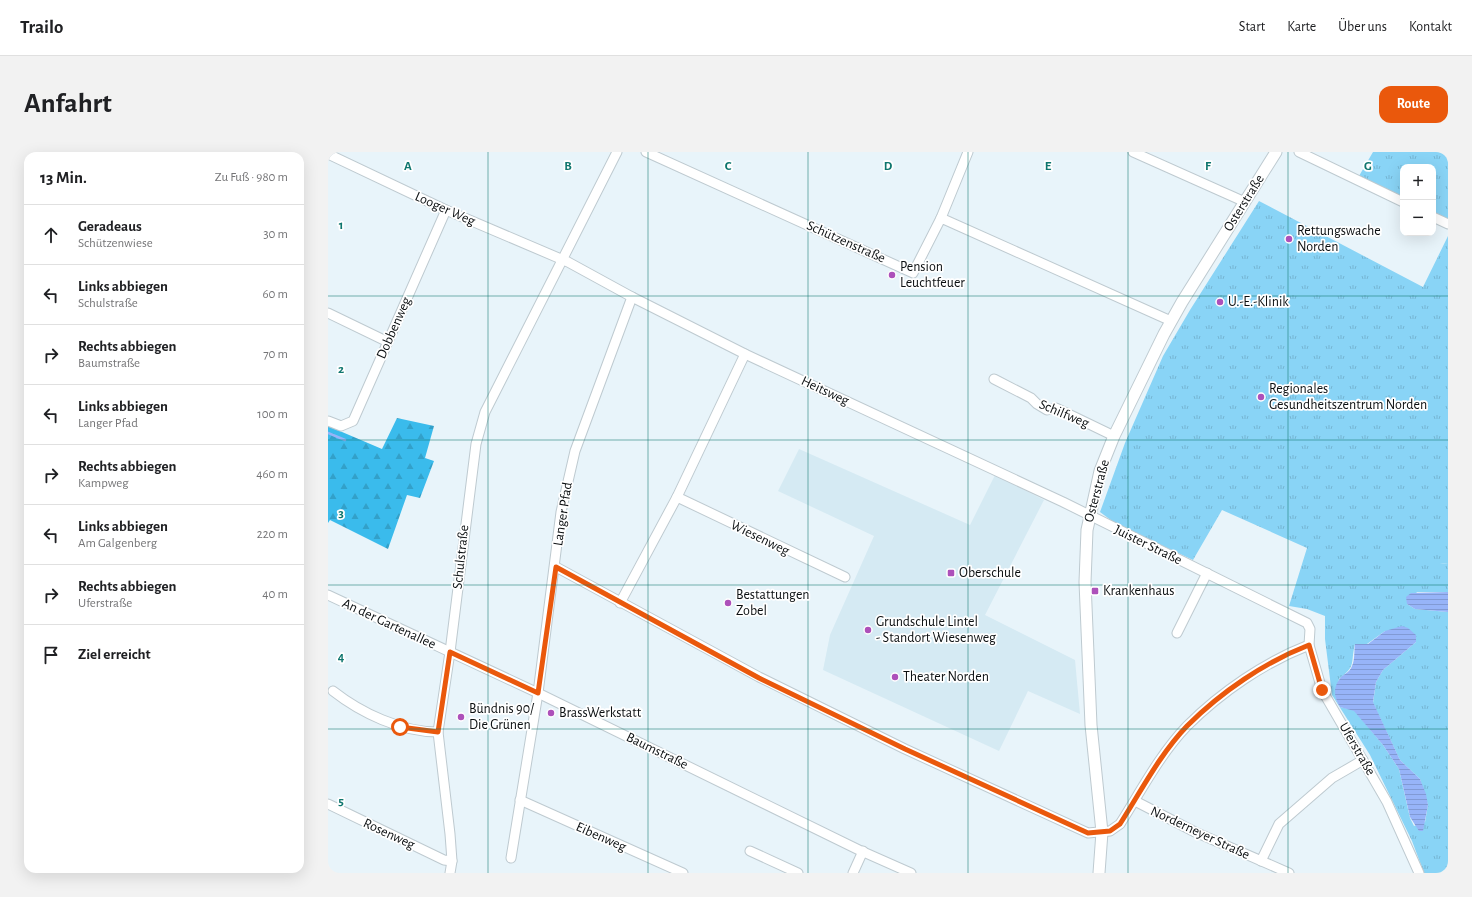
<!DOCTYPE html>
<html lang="de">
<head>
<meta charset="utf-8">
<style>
  body { margin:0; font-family:"Alegreya Sans",sans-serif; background:#f2f2f2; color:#202124 }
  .controls { position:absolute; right:12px; top:12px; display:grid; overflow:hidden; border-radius:8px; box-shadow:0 4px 16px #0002 }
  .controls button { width:36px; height:36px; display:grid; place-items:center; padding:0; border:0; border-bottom:1px solid #e0e0e0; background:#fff; color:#202124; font:20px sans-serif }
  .stop { position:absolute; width:12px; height:12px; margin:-9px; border:3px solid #ea580c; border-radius:50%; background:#fff }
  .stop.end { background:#ea580c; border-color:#fff; box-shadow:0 1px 4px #0008 }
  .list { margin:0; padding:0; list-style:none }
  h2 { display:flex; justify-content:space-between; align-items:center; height:52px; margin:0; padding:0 16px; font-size:17px }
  h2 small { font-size:13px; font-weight:400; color:#757577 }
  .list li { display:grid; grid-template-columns:26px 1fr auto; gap:12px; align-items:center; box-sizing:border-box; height:60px; padding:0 16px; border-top:1px solid #e0e0e0 }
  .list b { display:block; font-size:15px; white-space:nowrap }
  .list p { margin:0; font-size:13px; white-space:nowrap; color:#757577 }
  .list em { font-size:13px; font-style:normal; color:#757577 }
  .icon { flex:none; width:22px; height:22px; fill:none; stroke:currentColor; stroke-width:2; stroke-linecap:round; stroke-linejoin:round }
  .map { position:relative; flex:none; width:1120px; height:721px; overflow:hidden; border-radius:12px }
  header { display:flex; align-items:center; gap:24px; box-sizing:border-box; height:56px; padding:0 20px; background:#fff; border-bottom:1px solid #e0e0e0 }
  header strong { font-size:19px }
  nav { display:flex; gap:22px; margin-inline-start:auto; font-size:14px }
  .intro { display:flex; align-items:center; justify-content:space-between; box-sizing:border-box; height:96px; padding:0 24px }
  h1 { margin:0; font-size:28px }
  .button { padding:10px 18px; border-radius:12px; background:#ea580c; color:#fff; font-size:14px; font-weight:700 }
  main { display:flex; gap:24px; padding:0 24px }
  aside { flex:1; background:#fff; border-radius:12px; box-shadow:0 4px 16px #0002 }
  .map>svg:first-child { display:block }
  .built { fill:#d5eaf3 }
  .forest { fill:url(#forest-firs) }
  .park { fill:url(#park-tufts); fill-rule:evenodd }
  .water { fill:url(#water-rules) }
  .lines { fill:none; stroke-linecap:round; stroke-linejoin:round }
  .stream { stroke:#97b4f8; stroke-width:2.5 }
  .minor-casing { stroke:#becad0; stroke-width:11 }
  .tertiary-casing { stroke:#becad0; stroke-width:13 }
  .minor { stroke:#fff; stroke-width:9 }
  .tertiary { stroke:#fff; stroke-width:11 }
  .route { stroke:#ea580c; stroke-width:5 }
  .grid { fill:none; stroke:#0f766e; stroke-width:1; stroke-opacity:0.55 }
  .poi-dot { fill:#ad50ba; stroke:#fff; stroke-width:1.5 }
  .labels { text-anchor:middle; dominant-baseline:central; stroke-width:3.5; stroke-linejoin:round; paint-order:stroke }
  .street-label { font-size:14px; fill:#0b0f11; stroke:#fff }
  .poi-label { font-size:14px; fill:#0b0f11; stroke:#fff; text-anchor:start }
  .grid-label { font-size:13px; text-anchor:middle; font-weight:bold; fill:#0f766e; stroke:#fff; stroke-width:3.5; stroke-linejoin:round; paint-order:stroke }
</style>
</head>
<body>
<header>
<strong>Trailo</strong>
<nav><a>Start</a><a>Karte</a><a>Über uns</a><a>Kontakt</a></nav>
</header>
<div class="intro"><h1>Anfahrt</h1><a class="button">Route</a></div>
<main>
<aside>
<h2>13 Min.<small>Zu Fuß · 980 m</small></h2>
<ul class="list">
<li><svg class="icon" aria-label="ahead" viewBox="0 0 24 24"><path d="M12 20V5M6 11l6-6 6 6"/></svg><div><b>Geradeaus</b><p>Schützenwiese</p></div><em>30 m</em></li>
<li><svg class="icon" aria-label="left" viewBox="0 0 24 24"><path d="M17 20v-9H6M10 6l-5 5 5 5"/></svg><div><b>Links abbiegen</b><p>Schulstraße</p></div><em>60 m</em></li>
<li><svg class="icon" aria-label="right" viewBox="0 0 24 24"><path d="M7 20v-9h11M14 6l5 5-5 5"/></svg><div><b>Rechts abbiegen</b><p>Baumstraße</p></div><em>70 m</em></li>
<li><svg class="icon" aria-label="left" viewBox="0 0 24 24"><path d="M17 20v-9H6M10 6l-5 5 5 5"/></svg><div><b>Links abbiegen</b><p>Langer Pfad</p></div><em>100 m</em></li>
<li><svg class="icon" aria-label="right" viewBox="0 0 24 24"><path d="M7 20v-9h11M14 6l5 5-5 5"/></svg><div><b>Rechts abbiegen</b><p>Kampweg</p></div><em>460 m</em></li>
<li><svg class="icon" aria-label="left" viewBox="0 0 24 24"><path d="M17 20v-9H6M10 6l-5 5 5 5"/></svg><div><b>Links abbiegen</b><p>Am Galgenberg</p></div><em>220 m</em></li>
<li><svg class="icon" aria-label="right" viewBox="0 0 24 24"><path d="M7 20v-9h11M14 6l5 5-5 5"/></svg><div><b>Rechts abbiegen</b><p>Uferstraße</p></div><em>40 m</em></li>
<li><svg class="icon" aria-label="arrive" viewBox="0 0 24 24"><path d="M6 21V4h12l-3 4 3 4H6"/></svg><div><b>Ziel erreicht</b></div></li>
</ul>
</aside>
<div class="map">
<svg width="1120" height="721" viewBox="0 0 1120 721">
  <defs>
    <pattern id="forest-firs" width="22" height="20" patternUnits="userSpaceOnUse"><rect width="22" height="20" fill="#3abbec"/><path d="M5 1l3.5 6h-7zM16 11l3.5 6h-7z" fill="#32a0c9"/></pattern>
    <pattern id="park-tufts" width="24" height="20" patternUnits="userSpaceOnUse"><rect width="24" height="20" fill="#89d4f6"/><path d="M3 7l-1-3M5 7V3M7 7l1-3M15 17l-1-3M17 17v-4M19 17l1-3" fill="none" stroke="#75b5d2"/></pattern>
    <pattern id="water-rules" width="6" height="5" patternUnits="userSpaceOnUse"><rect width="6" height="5" fill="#97b4f8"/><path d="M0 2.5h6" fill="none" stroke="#819ad4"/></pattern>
  </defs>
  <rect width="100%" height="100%" fill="#e8f4fa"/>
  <path class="built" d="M 471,297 L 642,373 L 667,323 L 716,348 L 657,463 L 747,508 L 752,562 L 700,539 L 671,599 L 495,518 L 502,483 L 546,384 L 450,339 Z"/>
  <path class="forest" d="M 69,266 L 106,274 L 97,306 L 106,309 L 92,346 L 79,343 L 60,397 L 2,368 L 0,371 L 0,274 L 54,297 Z"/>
  <g class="park">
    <path d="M 1045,0 L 1120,0 L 1120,77 L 1105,68 L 1105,15 L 1075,15 L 1075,50 L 1031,24 Z"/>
    <path d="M 931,49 L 1095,135 L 1120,84 L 1120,411 L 1112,412 L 1120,411 L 1120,440 L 1089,440 L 1079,452 L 1087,457 L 1120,460 L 1120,721 L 1096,721 L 1084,689 L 1042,603 L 1004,543 L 997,487 L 997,464 L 979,457 L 961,454 L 979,396 L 894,358 L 865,408 L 788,372 L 772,360 L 797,291 L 835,204 L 862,158 ZM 1057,479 L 1088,490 L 1055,518 L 1048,530 L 1045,551 L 1072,608 L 1092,627 L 1100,653 L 1097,670 L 1086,674 L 1082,666 L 1071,617 L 1055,593 L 1026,558 L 1012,555 L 1008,547 L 1011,527 C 1029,513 1022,512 1027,492 L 1039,492 Z"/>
  </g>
  <g class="water">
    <path d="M 1120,440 L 1120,460 L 1087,457 L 1079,452 L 1078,445 L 1083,441 Z"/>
    <path d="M 1074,474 L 1080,476 L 1088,483 L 1088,490 L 1055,518 L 1048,530 L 1045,550 L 1072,608 L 1092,627 L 1098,642 L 1100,653 L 1095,679 L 1091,679 L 1082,665 L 1071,617 L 1055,593 L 1026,559 L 1012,555 C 1006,546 1005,536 1011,528 C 1014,522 1022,521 1024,514 C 1027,508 1026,499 1027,492 L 1040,492 L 1057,479 Z"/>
  </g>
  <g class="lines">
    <path class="stream" d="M 0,281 L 17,288"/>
    <g class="minor-casing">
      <g id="minor">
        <path d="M 318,0 L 585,121 L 613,66 L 843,169"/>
        <path d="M 805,0 L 917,50"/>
        <path d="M 971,0 L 1075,50"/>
        <path d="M 0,2 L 118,58 L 240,110 L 304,145 L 417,202 L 735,350 L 979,471 L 982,477 L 981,493 L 994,538 L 1059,650 L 1091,721"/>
        <path d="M 1105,65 L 1120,72"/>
        <path d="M 613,66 L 640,0"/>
        <path d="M 0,161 L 60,190"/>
        <path d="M 666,227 L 703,246 L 709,252 L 719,258 L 728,256 L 786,284"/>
        <path d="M 0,269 L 13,274 L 25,269 L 118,58"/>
        <path d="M 349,345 L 517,425"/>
        <path d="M 228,415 L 431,525 L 577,597 L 760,681 L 782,679 L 792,672 C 813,639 832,602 859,574 C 893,540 937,510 981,493"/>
        <path d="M 0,443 L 210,541 L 531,698 L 583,721"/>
        <path d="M 292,451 L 349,345 L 417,202"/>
        <path d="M 849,481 L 879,421"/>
        <path d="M 5,539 C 33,561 73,580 110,580"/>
        <path d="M 192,648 L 355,721"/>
        <path d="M 807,649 L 867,680 L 961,721"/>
        <path d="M 0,652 L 116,708 L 124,709"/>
        <path d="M 422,699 L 470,721"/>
        <path d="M 183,706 L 210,541 L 233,360 L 247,299 L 304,145"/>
        <path d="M 933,709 L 951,672 L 1004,626 L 1035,608"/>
        <path d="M 122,721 L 124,709 L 122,682 L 110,580 L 122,500 L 148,292 L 157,260 L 289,0"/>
        <path d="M 525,721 L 535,699"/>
      </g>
    </g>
    <g class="tertiary-casing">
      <path id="tertiary" d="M 771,721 L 774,680 L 763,573 L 757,430 L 759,378 L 772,319 L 786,284 L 836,182 L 854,150 L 948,0"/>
    </g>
    <use href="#minor" class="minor"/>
    <use href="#tertiary" class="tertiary"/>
  </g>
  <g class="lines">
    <path class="route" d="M 72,575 L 110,580 L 122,500 L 210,541 L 228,415 L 431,526 L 577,597 L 760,681 L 782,679 L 792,672 C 813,639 832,602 859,574 C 893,540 937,510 981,493 L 994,538"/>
  </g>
  <path class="grid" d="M 160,0 L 160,721M 320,0 L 320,721M 480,0 L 480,721M 640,0 L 640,721M 800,0 L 800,721M 960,0 L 960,721M 0,144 L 1120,144M 0,288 L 1120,288M 0,433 L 1120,433M 0,577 L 1120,577"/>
  <g class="poi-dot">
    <circle cx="961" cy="87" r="4"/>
    <circle cx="564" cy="123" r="4"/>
    <circle cx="892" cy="150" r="4"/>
    <circle cx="933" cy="245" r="4"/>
    <rect x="619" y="417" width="8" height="8" rx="2"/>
    <rect x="763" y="435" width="8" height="8" rx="2"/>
    <circle cx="400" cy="451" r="4"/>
    <circle cx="540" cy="478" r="4"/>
    <circle cx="567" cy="525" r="4"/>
    <circle cx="223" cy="561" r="4"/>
    <circle cx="133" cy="565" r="4"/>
  </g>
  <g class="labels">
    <g class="street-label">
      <text transform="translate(916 51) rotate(-58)">Osterstraße</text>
      <text transform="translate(117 57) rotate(24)">Looger Weg</text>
      <text transform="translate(518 90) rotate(24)">Schützenstraße</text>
      <text transform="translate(66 176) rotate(-66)">Dobbenweg</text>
      <text transform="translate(497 239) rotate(25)">Heitsweg</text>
      <text transform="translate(736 262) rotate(23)">Schilfweg</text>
      <text transform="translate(769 339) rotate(-75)">Osterstraße</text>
      <text transform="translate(235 362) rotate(-81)">Langer Pfad</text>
      <text transform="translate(432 386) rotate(26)">Wiesenweg</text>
      <text transform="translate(820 393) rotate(26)">Juister Straße</text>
      <text transform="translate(133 405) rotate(-84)">Schulstraße</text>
      <text transform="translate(61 472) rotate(25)">An der Gartenallee</text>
      <text transform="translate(1029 597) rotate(60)">Uferstraße</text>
      <text transform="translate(329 599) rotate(26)">Baumstraße</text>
      <text transform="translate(872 681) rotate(25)">Norderneyer Straße</text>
      <text transform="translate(61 682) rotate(25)">Rosenweg</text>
      <text transform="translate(273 685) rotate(24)">Eibenweg</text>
    </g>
    <g class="poi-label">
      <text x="969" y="79">Rettungswache<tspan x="969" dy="16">Norden</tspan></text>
      <text x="572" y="115">Pension<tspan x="572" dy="16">Leuchtfeuer</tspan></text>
      <text x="900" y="150">U.-E.-Klinik</text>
      <text x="941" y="237">Regionales<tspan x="941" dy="16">Gesundheitszentrum Norden</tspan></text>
      <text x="631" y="421">Oberschule</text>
      <text x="775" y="439">Krankenhaus</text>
      <text x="408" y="443">Bestattungen<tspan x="408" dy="16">Zobel</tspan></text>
      <text x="548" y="470">Grundschule Lintel<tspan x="548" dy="16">- Standort Wiesenweg</tspan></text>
      <text x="575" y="525">Theater Norden</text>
      <text x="141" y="557">Bündnis 90/<tspan x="141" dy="16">Die Grünen</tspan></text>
      <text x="231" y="561">BrassWerkstatt</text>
    </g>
  </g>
  <g class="grid-label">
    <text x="80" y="18">A</text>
    <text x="240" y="18">B</text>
    <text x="400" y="18">C</text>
    <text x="560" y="18">D</text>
    <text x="720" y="18">E</text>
    <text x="880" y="18">F</text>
    <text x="1040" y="18">G</text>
    <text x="13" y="77">1</text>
    <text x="13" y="221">2</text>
    <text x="13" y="365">3</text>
    <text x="13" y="509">4</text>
    <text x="13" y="653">5</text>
  </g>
</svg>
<div class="controls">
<button>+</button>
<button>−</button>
</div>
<div class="stop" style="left:72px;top:575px"></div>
<div class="stop end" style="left:994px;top:538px"></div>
</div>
</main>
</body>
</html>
